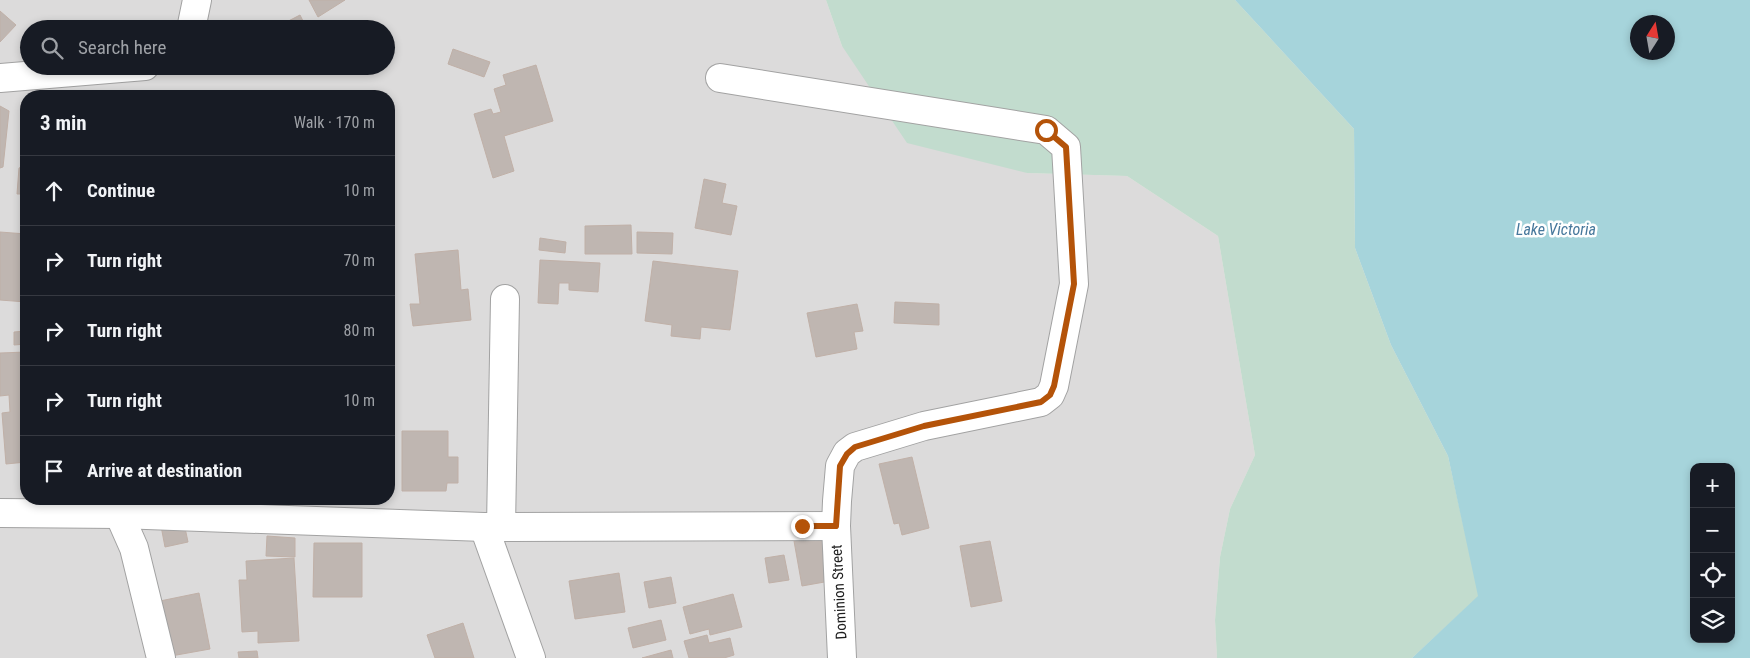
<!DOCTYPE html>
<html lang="en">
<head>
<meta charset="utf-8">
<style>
  body { margin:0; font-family:"Roboto Condensed",sans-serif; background:#242831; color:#f1f3f6 }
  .controls { position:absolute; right:15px; bottom:15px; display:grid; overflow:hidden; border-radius:10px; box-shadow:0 2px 8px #0003 }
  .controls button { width:45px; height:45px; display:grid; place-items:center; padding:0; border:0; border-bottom:1px solid #363941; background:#171b24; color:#f1f3f6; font:25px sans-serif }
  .compass { position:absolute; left:1630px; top:15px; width:45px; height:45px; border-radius:50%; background:#171b24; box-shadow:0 2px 8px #0003; rotate:11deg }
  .stop { position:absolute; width:15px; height:15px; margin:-11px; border:4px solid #b45309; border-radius:50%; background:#fff }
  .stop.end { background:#b45309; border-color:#fff; box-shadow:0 1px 5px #0008 }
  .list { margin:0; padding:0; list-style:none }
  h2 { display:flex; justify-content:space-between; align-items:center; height:65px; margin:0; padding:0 20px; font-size:21px }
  h2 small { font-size:16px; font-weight:400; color:#9ea1a6 }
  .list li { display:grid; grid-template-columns:32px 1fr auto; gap:15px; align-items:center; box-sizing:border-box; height:70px; padding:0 20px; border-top:1px solid #363941 }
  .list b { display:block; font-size:19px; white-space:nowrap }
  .list em { font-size:16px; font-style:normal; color:#9ea1a6 }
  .icon { flex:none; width:28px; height:28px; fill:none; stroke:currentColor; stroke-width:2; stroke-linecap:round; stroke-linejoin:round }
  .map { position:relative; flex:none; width:1750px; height:658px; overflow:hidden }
  .search { position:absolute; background:#171b24; box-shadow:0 2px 8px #0003; left:20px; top:20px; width:375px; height:55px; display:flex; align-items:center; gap:12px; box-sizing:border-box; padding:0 18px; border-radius:28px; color:#9ea1a6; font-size:19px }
  .panel { position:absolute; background:#171b24; box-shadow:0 2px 8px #0003; left:20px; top:90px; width:375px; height:415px; border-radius:20px }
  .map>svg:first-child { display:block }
  .residential { fill:#dcdbdb; fill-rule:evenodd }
  .wetland { fill:#c2dcce }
  .water { fill:#a6d4db; fill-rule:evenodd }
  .building { fill:#bfb6b1; stroke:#c0b0a7 }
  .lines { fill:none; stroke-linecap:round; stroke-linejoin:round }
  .minor-casing { stroke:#a2a2a2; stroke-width:30 }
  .minor { stroke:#fff; stroke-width:28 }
  .route { stroke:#b45309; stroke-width:6 }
  .labels { text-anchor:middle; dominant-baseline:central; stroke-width:5; stroke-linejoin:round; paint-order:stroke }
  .street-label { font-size:15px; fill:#1e1e1e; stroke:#fff }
  .water-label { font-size:16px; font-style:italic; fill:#47789c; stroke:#fff }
</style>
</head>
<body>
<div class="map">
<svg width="1750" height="658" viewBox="0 0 1750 658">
  <rect width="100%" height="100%" fill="#efeae4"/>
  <path class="residential" d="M 0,0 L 826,0 L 842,46 L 1027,173 L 1127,176 L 1218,236 L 1255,455 L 1230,509 L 1220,557 L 1215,620 L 1217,658 L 0,658 ZM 29,29 L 386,29 L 386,66 L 29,66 ZM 26,96 L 389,96 L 389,499 L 26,499 Z"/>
  <path class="wetland" d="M 826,0 L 1235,0 L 1354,129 L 1355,248 L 1391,345 L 1448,456 L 1479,596 L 1412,658 L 1217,658 L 1215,620 L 1220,557 L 1230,509 L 1255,455 L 1218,236 L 1127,176 L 1027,173 L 907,143 L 842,46 Z"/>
  <path class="water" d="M 1235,0 L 1750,0 L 1750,658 L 1412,658 L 1478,596 L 1448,456 L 1391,345 L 1355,248 L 1354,129 ZM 1638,22 L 1668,22 L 1668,52 L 1638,52 ZM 1694,467 L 1731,467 L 1731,639 L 1694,639 Z"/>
  <g class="building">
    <path d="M 309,0 L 345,0 L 318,17 Z"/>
    <path d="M 0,11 L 16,25 L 0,42 Z"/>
    <path d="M 300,15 L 307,29 L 273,29 Z"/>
    <path d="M 453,49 L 490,62 L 484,77 L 448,64 Z"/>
    <path d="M 536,65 L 553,121 L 504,136 L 514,171 L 493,178 L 474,114 L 491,109 L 493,114 L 501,112 L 494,89 L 506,85 L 503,75 Z"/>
    <path d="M 0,106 L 9,111 L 3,167 L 0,168 Z"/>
    <path d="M 26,165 L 26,194 L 17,194 L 19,168 Z"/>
    <path d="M 704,179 L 726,184 L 722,203 L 737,206 L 731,235 L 695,228 Z"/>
    <path d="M 631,225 L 632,254 L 585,254 L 585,226 Z"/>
    <path d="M 0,232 L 26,234 L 26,302 L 0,300 Z"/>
    <path d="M 637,232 L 673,233 L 672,254 L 637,253 Z"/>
    <path d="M 540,238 L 566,242 L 565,253 L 539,250 Z"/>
    <path d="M 458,250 L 461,290 L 468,289 L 471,320 L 413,326 L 410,304 L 420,304 L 415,254 Z"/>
    <path d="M 540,260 L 600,263 L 598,292 L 569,290 L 569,283 L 559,283 L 558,304 L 538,303 Z"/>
    <path d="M 653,261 L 738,271 L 730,330 L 701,327 L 700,339 L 671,336 L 672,325 L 645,321 Z"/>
    <path d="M 895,302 L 939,304 L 939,325 L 894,323 Z"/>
    <path d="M 857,304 L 863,331 L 854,332 L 857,349 L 816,357 L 807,313 Z"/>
    <path d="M 26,331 L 26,344 L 14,345 L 14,332 Z"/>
    <path d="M 26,352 L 26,462 L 6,464 L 2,413 L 10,412 L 9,395 L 0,396 L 0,353 Z"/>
    <path d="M 402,431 L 448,431 L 448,457 L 458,457 L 458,483 L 447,483 L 446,491 L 402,491 Z"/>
    <path d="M 912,457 L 929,528 L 902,535 L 899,523 L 894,524 L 879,464 Z"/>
    <path d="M 184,523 L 188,542 L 165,547 L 161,526 Z"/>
    <path d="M 267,536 L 295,538 L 295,557 L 266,556 Z"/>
    <path d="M 822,536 L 830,581 L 802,586 L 794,541 Z"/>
    <path d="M 990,541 L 1002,601 L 971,607 L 960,546 Z"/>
    <path d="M 314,543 L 362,543 L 362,597 L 313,597 Z"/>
    <path d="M 784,555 L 789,580 L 769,583 L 765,558 Z"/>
    <path d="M 294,558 L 299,641 L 258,643 L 258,631 L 242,632 L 239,580 L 247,580 L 246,561 Z"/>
    <path d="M 619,573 L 625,612 L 575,619 L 569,581 Z"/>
    <path d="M 671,577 L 676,603 L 649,608 L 644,582 Z"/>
    <path d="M 199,593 L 210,649 L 171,656 L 160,601 Z"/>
    <path d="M 733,594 L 742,627 L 710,635 L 709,629 L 690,634 L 683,607 Z"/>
    <path d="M 661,620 L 666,640 L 633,648 L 628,628 Z"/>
    <path d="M 463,623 L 474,658 L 435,658 L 427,635 Z"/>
    <path d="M 707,635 L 709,643 L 730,638 L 734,655 L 724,658 L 689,658 L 684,641 Z"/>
    <path d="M 671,650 L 673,658 L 642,658 Z"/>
    <path d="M 257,651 L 258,658 L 239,658 L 238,652 Z"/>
  </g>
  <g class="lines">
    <g class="minor-casing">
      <g id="minor">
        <path d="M 191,29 L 197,0"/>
        <path d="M 0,78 L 145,66"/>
        <path d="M 720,78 L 1046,130 L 1066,147 L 1074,284 L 1054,386 L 1050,395 L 1041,402 L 924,426 L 855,447 L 847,453 L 840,466 L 837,501 L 836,526 L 842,658"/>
        <path d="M 0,513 L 119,514 L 484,527 L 836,526"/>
        <path d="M 119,514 L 134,548 L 161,658"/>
        <path d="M 484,527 L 531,658"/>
        <path d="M 501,527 L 505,299"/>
      </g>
    </g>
    <use href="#minor" class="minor"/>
  </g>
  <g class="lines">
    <path class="route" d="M 802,526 L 836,526 L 840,466 L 847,454 L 855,447 L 924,426 L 1041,402 L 1050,395 L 1054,386 L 1074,284 L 1066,147 L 1046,130"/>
  </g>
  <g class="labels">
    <g class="street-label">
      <text transform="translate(839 592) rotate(-93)">Dominion Street</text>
    </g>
    <g class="water-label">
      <text x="1556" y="229">Lake Victoria</text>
    </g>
  </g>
</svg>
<div class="controls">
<button>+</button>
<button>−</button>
<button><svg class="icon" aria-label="locate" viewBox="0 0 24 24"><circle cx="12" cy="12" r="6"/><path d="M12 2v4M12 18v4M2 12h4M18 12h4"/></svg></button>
<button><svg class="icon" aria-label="layers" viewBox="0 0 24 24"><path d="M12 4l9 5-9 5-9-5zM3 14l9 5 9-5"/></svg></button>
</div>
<svg class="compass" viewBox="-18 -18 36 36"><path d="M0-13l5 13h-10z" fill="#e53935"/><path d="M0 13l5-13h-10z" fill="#9ea1a6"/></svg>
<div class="stop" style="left:1046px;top:130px"></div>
<div class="stop end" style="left:802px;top:526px"></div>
<div class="search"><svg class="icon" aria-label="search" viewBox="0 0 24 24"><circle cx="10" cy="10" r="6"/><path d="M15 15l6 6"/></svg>Search here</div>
<section class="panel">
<h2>3 min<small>Walk · 170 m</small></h2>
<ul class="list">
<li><svg class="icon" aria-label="ahead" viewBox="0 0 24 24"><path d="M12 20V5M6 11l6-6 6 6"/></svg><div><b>Continue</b></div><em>10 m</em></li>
<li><svg class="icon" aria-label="right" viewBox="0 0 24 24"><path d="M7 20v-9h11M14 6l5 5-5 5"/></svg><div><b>Turn right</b></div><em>70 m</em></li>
<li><svg class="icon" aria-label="right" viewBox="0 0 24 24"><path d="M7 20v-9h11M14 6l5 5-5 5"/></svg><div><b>Turn right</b></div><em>80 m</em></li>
<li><svg class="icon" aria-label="right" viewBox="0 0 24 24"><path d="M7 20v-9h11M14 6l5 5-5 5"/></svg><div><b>Turn right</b></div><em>10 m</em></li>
<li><svg class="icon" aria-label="arrive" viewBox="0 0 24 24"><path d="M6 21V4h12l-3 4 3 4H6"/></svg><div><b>Arrive at destination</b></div></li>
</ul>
</section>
</div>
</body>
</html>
